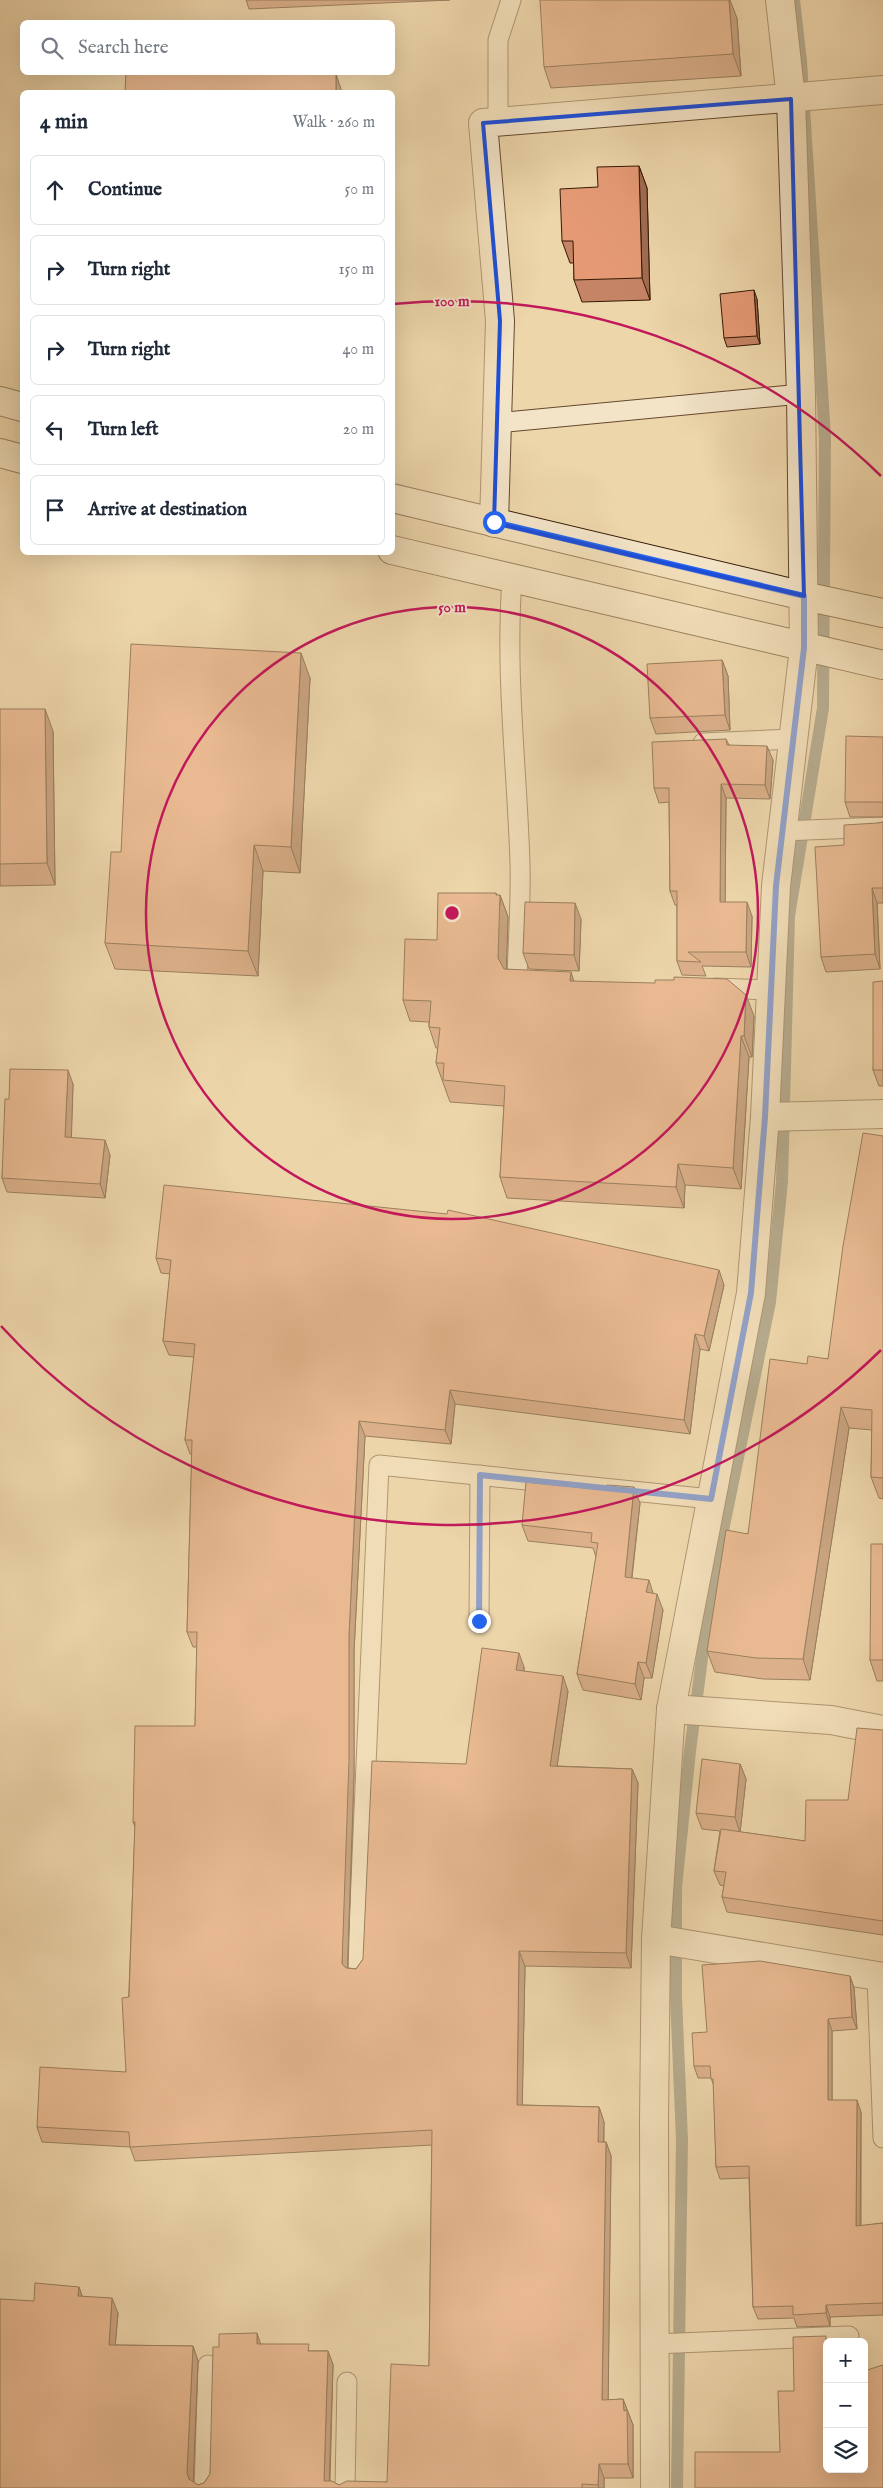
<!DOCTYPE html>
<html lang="en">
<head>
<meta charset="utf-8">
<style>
  body { margin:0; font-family:"IM FELL English",serif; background:#f2f2f3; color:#1f2937 }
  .controls { position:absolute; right:15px; bottom:15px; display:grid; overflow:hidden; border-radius:8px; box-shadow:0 5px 20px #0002 }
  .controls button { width:45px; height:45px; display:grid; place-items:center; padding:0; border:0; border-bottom:1px solid #e0e1e3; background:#fff; color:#1f2937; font:25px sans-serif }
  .stop { position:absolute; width:15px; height:15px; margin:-11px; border:4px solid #2563eb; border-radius:50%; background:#fff }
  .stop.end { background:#2563eb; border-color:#fff; box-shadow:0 1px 5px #0008 }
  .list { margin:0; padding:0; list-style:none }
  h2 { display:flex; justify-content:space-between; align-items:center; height:65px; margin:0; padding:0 20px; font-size:21px }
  h2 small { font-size:16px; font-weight:400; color:#747a83 }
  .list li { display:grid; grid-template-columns:32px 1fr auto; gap:15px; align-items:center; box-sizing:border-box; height:70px; margin:0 10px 10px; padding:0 10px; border:1px solid #e0e1e3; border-radius:8px }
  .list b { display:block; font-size:19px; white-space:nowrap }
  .list em { font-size:16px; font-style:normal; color:#747a83 }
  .icon { flex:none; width:28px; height:28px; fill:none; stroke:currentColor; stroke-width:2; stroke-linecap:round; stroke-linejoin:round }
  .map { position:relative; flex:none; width:883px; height:2488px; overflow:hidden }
  .search { position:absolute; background:#fff; box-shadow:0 5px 20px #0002; left:20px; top:20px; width:375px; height:55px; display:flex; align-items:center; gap:12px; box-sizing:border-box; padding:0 18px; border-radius:8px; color:#747a83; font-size:19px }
  .panel { position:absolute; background:#fff; box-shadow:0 5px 20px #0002; left:20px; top:90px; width:375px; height:465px; border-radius:8px }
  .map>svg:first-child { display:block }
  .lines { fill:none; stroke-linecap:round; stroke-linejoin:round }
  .stream { stroke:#73786c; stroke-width:12 }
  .lane-casing { stroke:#64482e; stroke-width:21 }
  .street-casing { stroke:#64482e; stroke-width:30 }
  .secondary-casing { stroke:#361905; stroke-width:30 }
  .lane { stroke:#f3e4c8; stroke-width:19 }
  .street { stroke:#f3e4c8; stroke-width:28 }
  .secondary { stroke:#f3e4c8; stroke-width:28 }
  .wall { fill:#c58465; stroke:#361905 }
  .shaded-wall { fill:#a06c52; stroke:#361905 }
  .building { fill:#e59a75; stroke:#361905 }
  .route { stroke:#2563eb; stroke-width:6 }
  .marked { fill:none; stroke:#1d4ed8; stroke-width:4; stroke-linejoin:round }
  .ring { fill:none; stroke:#c2185b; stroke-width:2.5 }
  .centre { fill:#c2185b; stroke:#f3e4c8; stroke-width:2.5 }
  .ring-label { font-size:15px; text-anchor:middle; font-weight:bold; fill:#c2185b; stroke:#f3e4c8; stroke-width:4; stroke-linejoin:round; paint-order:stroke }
</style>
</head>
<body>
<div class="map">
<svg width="883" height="2488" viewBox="0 0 883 2488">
  <rect width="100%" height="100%" fill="#edd6aa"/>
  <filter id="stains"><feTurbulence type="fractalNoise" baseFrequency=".004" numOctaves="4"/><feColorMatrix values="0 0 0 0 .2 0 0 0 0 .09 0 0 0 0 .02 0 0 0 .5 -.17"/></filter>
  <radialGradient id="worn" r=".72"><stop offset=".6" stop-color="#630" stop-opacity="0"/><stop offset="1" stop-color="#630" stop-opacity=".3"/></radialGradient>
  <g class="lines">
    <path class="stream" d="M 677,2488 L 682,2140 L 676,1997 L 676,1888 L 690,1751 L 711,1589 L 770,1302 L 782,1182 L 789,916 L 823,708 L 825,437 L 801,61 L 794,0"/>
    <g class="lane-casing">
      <g id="lane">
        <path d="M 498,121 L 498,40 L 511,0"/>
        <path d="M 496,423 L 801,394"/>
        <path d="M 512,579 C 505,674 517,768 520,863 C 521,902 518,941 517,980 L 530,981"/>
        <path d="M 703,743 L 793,739"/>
        <path d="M 782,831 L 883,827"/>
        <path d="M 715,988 L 771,990"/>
        <path d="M 479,1621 L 480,1475"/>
        <path d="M 357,1973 L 379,1465 L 711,1499"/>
        <path d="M 877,1976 L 883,2138"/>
        <path d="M 654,2344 L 849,2336"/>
        <path d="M 204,2488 L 208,2365"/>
        <path d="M 345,2488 L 347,2382"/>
      </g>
    </g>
    <g class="street-casing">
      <g id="street">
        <path d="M 494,523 L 500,321 L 483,123 L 883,90"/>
        <path d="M 765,1117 L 883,1114"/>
        <path d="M 671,1709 L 831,1720 L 883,1730"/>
        <path d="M 656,1939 L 883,1977"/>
        <path d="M 655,2488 L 654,2121 L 656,1939 L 671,1709 L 751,1293 L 765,1117 L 776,886 L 804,648 L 801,394 L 791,99 L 780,0"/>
      </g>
    </g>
    <g class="secondary-casing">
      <g id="secondary">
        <path d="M 0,401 L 22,407"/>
        <path d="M 0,453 L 22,459"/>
        <path d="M 392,498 L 804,596 L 883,613"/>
        <path d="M 392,550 L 883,665"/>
      </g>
    </g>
    <use href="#lane" class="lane"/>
    <use href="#street" class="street"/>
    <use href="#secondary" class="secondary"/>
  </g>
  <g class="wall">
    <path d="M 246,0 L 450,0 L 249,9 Z"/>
    <path d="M 737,18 L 741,76 L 551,88 L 544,67 Z"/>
    <path d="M 639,166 L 647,188 L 650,300 L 582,302 L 574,280 L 574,263 L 570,263 L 562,241 L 598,187 Z"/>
    <path d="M 757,299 L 760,344 L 727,347 L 724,338 Z"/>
    <path d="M 722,660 L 728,676 L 730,730 L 656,734 L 650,718 Z"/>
    <path d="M 310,678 L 300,873 L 263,871 L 258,976 L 115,969 L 105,943 L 121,852 Z"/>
    <path d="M 0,709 L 53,731 L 55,885 L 0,886 Z"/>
    <path d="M 883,737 L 883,817 L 850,817 L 845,802 Z"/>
    <path d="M 726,739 L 729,745 L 773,760 L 770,799 L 726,798 L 725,902 L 752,916 L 751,967 L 702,966 L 706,976 L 682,975 L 677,961 L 677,905 L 675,905 L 670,891 L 669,802 L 659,803 L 654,788 Z"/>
    <path d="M 883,822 L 883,903 L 877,903 L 880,969 L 826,972 L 821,957 L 844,845 L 878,823 Z"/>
    <path d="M 500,895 L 508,917 L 506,969 L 754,1016 L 752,1057 L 749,1057 L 741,1189 L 685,1185 L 684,1208 L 507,1198 L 500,1177 L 504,1106 L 450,1102 L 436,1063 L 438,1048 L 436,1048 L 429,1027 L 429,1022 L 410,1021 L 403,1000 L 437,940 Z"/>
    <path d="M 581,919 L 579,971 L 529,969 L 523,953 Z"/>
    <path d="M 883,981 L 883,1086 L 879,1086 L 873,1070 Z"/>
    <path d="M 73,1084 L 71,1138 L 110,1155 L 105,1198 L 7,1192 L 2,1178 L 9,1099 Z"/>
    <path d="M 883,1136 L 883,1499 L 879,1498 L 871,1477 L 872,1430 L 849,1428 L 810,1680 L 763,1679 L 715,1672 L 707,1651 L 807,1364 L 828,1359 Z"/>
    <path d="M 156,1258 L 724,1285 L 709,1351 L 700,1349 L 690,1434 L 455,1404 L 451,1444 L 365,1436 L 354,1651 L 354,1775 L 348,1968 L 356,1969 L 363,1959 L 466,1764 L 524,1667 L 524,1671 L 568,1691 L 557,1766 L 632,1769 L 638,1783 L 631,1968 L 525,1966 L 522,2105 L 599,2107 L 604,2122 L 604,2142 L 606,2142 L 611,2156 L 608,2400 L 623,2399 L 633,2425 L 633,2478 L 604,2478 L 604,2488 L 0,2488 L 34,2301 L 79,2287 L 82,2296 L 118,2313 L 115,2345 L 193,2346 L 198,2361 L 193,2482 L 198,2485 L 204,2483 L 210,2474 L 219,2347 L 261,2344 L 311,2351 L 328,2351 L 333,2365 L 330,2481 L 339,2485 L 387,2482 L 429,2366 L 432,2145 L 135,2161 L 130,2147 L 42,2142 L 37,2127 L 126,2072 L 135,1827 L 133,1822 L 195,1726 L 197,1647 L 193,1647 L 187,1632 L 192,1454 L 190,1454 L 185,1440 L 194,1357 L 169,1355 L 163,1341 L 170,1274 L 161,1273 Z"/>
    <path d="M 640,1503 L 632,1578 L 653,1594 L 663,1610 L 652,1678 L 644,1678 L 641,1700 L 583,1690 L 577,1674 L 596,1557 L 593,1548 L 528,1541 L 522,1525 Z"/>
    <path d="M 883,1544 L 883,1681 L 877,1681 L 870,1660 Z"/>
    <path d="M 883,1730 L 883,1935 L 727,1912 L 722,1897 L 724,1886 L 720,1885 L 714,1871 L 720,1831 L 702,1829 L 696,1813 L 740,1764 L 746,1779 L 740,1832 L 805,1841 L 848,1800 Z"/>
    <path d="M 850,1976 L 854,1988 L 857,2029 L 832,2031 L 832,2100 L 861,2112 L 861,2226 L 883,2223 L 883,2315 L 830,2317 L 830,2326 L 797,2327 L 794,2318 L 758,2319 L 753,2307 L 749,2178 L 720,2179 L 716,2167 L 714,2086 L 711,2078 L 698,2078 L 694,2066 L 707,2032 Z"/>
  </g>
  <g class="shaded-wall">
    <path d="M 729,0 L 730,0 L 737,18 L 741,76 L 733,54 Z"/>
    <path d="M 336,74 L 342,92 L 336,92 Z"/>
    <path d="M 639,166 L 647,188 L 650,300 L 642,278 Z"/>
    <path d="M 754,290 L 757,299 L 760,344 L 757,336 Z"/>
    <path d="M 301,653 L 310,678 L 300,873 L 291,847 Z"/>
    <path d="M 722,660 L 728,676 L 730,730 L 725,715 Z"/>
    <path d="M 45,709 L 53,731 L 55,885 L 47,863 Z"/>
    <path d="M 767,746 L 773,760 L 770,799 L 765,785 Z"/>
    <path d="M 721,784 L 726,798 L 725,916 L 720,902 Z"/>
    <path d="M 254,845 L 263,871 L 258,976 L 248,951 Z"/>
    <path d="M 872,888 L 877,903 L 880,969 L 875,954 Z"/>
    <path d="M 496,893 L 500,905 L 500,895 L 508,917 L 506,980 L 498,958 Z"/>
    <path d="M 747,902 L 752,916 L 751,967 L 746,952 Z"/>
    <path d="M 575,903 L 581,919 L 579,971 L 574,955 Z"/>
    <path d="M 571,972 L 578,994 L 570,981 Z"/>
    <path d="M 746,995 L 754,1016 L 752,1057 L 744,1036 Z"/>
    <path d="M 741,1036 L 749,1057 L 741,1189 L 733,1168 Z"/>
    <path d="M 68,1070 L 73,1084 L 71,1152 L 65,1137 Z"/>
    <path d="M 105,1140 L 110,1155 L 105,1198 L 100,1184 Z"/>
    <path d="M 678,1164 L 685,1185 L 684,1208 L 676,1187 Z"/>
    <path d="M 719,1270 L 724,1285 L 709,1351 L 704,1336 Z"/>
    <path d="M 695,1334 L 700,1349 L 690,1434 L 684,1420 Z"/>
    <path d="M 450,1390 L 455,1404 L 451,1444 L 445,1430 Z"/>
    <path d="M 841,1407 L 849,1428 L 810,1680 L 803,1659 Z"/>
    <path d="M 359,1421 L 365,1436 L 354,1651 L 354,1775 L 347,1979 L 342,1964 L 349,1636 Z"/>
    <path d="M 634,1487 L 640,1503 L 630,1592 L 625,1577 Z"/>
    <path d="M 649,1580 L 654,1596 L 646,1592 Z"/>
    <path d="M 657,1594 L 663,1610 L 652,1678 L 646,1663 Z"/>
    <path d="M 519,1653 L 524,1667 L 522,1685 L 516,1670 Z"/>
    <path d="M 638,1662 L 644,1678 L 641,1700 L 635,1684 Z"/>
    <path d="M 563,1676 L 568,1691 L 555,1781 L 550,1766 Z"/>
    <path d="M 740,1764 L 746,1779 L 740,1833 L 735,1817 Z"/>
    <path d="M 632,1769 L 638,1783 L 631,1968 L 626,1953 Z"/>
    <path d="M 519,1951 L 525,1966 L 522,2120 L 517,2105 Z"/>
    <path d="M 850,1976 L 854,1988 L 857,2029 L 852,2017 Z"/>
    <path d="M 828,2019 L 832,2031 L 832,2112 L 828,2100 Z"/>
    <path d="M 857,2100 L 861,2112 L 860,2238 L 856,2226 Z"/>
    <path d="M 599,2107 L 604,2122 L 603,2156 L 598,2142 Z"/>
    <path d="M 606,2142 L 611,2156 L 608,2414 L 602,2400 Z"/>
    <path d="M 79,2287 L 84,2302 L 78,2296 Z"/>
    <path d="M 112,2298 L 118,2313 L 114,2360 L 109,2345 Z"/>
    <path d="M 826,2305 L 830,2317 L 830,2326 L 826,2313 Z"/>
    <path d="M 257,2333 L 262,2348 L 257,2344 Z"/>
    <path d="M 193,2346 L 198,2361 L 193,2488 L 187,2473 Z"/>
    <path d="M 328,2351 L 333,2365 L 329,2488 L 324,2481 Z"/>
    <path d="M 623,2399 L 633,2425 L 633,2478 L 628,2464 Z"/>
    <path d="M 599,2464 L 604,2478 L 604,2488 L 599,2488 L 598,2485 Z"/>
  </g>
  <g class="building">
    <path d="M 540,0 L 729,0 L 733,54 L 544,67 Z"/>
    <path d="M 126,73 L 336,74 L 336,92 L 125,92 Z"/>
    <path d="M 639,166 L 642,278 L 574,280 L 573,241 L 562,241 L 560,189 L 598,187 L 597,167 Z"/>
    <path d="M 754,290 L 757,336 L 724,338 L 720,294 Z"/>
    <path d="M 131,644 L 301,653 L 291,847 L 254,845 L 248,951 L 105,943 L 111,852 L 121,852 Z"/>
    <path d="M 722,660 L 725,715 L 650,718 L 647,664 Z"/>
    <path d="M 0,709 L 45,709 L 47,863 L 0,864 Z"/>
    <path d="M 846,736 L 883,737 L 883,803 L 882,802 L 845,802 Z"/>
    <path d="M 726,739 L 727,745 L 767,746 L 765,785 L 721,784 L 720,902 L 747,902 L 746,952 L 688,952 L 701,962 L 677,961 L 677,891 L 670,891 L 669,788 L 654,788 L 652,742 Z"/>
    <path d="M 883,822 L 883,888 L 872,888 L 875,954 L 821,957 L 815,847 L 844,845 L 844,825 L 878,823 Z"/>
    <path d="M 438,893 L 496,893 L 496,895 L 500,895 L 498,958 L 504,969 L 571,972 L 570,981 L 655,983 L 655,980 L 674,980 L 674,977 L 727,979 L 746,995 L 744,1036 L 741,1036 L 733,1168 L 678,1164 L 676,1187 L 500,1177 L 505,1086 L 443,1080 L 444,1063 L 436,1063 L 440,1028 L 429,1027 L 431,1001 L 403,1000 L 405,939 L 437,940 Z"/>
    <path d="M 525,902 L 575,903 L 574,955 L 523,953 Z"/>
    <path d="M 883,981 L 883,1070 L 873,1070 L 873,982 Z"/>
    <path d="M 10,1069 L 68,1070 L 65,1137 L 105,1140 L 100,1184 L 2,1178 L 5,1099 L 9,1099 Z"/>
    <path d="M 863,1133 L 883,1136 L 883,1478 L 871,1477 L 872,1410 L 841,1407 L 803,1659 L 756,1658 L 707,1651 L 726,1530 L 748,1534 L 770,1359 L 807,1364 L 808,1356 L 828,1359 L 843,1246 Z"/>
    <path d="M 164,1185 L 447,1214 L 448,1210 L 719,1270 L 704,1336 L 695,1334 L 684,1420 L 450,1390 L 445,1430 L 359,1421 L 349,1636 L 349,1760 L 342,1964 L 346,1968 L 356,1969 L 363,1959 L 372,1761 L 466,1764 L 482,1648 L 519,1653 L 516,1670 L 563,1676 L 550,1766 L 632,1769 L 626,1953 L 519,1951 L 517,2105 L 599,2107 L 598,2142 L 606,2142 L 602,2400 L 623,2399 L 624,2411 L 627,2410 L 628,2464 L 599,2464 L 598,2485 L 582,2484 L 582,2488 L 0,2488 L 0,2299 L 34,2301 L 35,2283 L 79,2287 L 78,2296 L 112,2298 L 109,2345 L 193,2346 L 187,2473 L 189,2479 L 198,2485 L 204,2483 L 210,2474 L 213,2347 L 219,2347 L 219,2334 L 257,2333 L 257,2344 L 309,2344 L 308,2351 L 328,2351 L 324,2481 L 332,2481 L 339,2485 L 347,2481 L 387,2482 L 391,2364 L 429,2366 L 432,2130 L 130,2147 L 129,2132 L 37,2127 L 40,2067 L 126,2072 L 122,1998 L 129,1997 L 135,1822 L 133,1822 L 135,1726 L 195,1726 L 197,1632 L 187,1632 L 192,1440 L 185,1440 L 195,1344 L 163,1341 L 171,1260 L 156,1258 Z"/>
    <path d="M 526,1482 L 606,1490 L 607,1485 L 634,1487 L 625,1577 L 649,1580 L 646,1592 L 657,1594 L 646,1663 L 638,1662 L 635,1684 L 577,1674 L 598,1543 L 591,1542 L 592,1533 L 522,1525 Z"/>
    <path d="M 871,1544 L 883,1544 L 883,1660 L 870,1660 Z"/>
    <path d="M 857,1728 L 883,1730 L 883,1921 L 722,1897 L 726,1872 L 714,1871 L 721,1829 L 805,1841 L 806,1800 L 848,1800 Z"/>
    <path d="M 702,1759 L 740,1764 L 735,1817 L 696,1813 Z"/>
    <path d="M 760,1961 L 850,1976 L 852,2017 L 828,2019 L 828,2100 L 857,2100 L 856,2226 L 883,2223 L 883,2303 L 826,2305 L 826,2313 L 793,2315 L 793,2306 L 753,2307 L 749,2166 L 716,2167 L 713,2079 L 711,2079 L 710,2066 L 694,2066 L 692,2033 L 707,2032 L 702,1965 Z"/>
    <path d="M 826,2336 L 827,2469 L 864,2469 L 864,2371 L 883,2365 L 883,2488 L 695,2488 L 695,2452 L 780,2452 L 778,2391 L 794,2391 L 793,2337 Z"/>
  </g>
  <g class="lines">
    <path class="route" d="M 479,1621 L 480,1475 L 711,1499 L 751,1293 L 765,1117 L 776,886 L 804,648 L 804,596 L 494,522"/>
  </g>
  <path d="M0 0H883V2488H0ZM 791,99 L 804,596 L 494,523 L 500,321 L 483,123 Z" fill="#edd6aa" fill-opacity=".55" fill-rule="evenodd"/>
  <path class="marked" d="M 791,99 L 804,596 L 494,523 L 500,321 L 483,123 Z"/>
  <g class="ring">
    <circle cx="452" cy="913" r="306"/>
    <path d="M881 1350A612 612 0 0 1 1 1326M393 304A612 612 0 0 1 881 476"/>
  </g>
  <circle cx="452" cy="913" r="8" class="centre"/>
  <g class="ring-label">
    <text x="452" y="306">100 m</text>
    <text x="452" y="612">50 m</text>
  </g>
  <rect width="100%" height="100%" filter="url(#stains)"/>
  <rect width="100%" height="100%" fill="url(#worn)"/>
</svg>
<div class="controls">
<button>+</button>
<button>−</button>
<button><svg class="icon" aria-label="layers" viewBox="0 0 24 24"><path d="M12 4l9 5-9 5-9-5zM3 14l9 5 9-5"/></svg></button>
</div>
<div class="stop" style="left:494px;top:522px"></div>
<div class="stop end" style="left:479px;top:1621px"></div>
<div class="search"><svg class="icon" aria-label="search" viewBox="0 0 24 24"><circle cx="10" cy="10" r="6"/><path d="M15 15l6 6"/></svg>Search here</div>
<section class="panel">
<h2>4 min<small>Walk · 260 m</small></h2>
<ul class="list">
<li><svg class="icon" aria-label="ahead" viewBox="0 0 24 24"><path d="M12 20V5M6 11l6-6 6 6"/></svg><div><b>Continue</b></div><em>50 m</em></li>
<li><svg class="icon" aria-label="right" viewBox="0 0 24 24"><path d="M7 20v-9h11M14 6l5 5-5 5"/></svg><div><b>Turn right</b></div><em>150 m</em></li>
<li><svg class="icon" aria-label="right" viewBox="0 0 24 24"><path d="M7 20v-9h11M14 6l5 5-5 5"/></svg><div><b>Turn right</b></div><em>40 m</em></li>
<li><svg class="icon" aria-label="left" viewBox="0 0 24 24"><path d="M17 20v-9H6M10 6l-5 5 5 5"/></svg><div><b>Turn left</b></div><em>20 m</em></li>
<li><svg class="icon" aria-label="arrive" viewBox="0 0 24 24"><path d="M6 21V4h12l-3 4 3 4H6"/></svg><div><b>Arrive at destination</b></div></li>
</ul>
</section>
</div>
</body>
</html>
